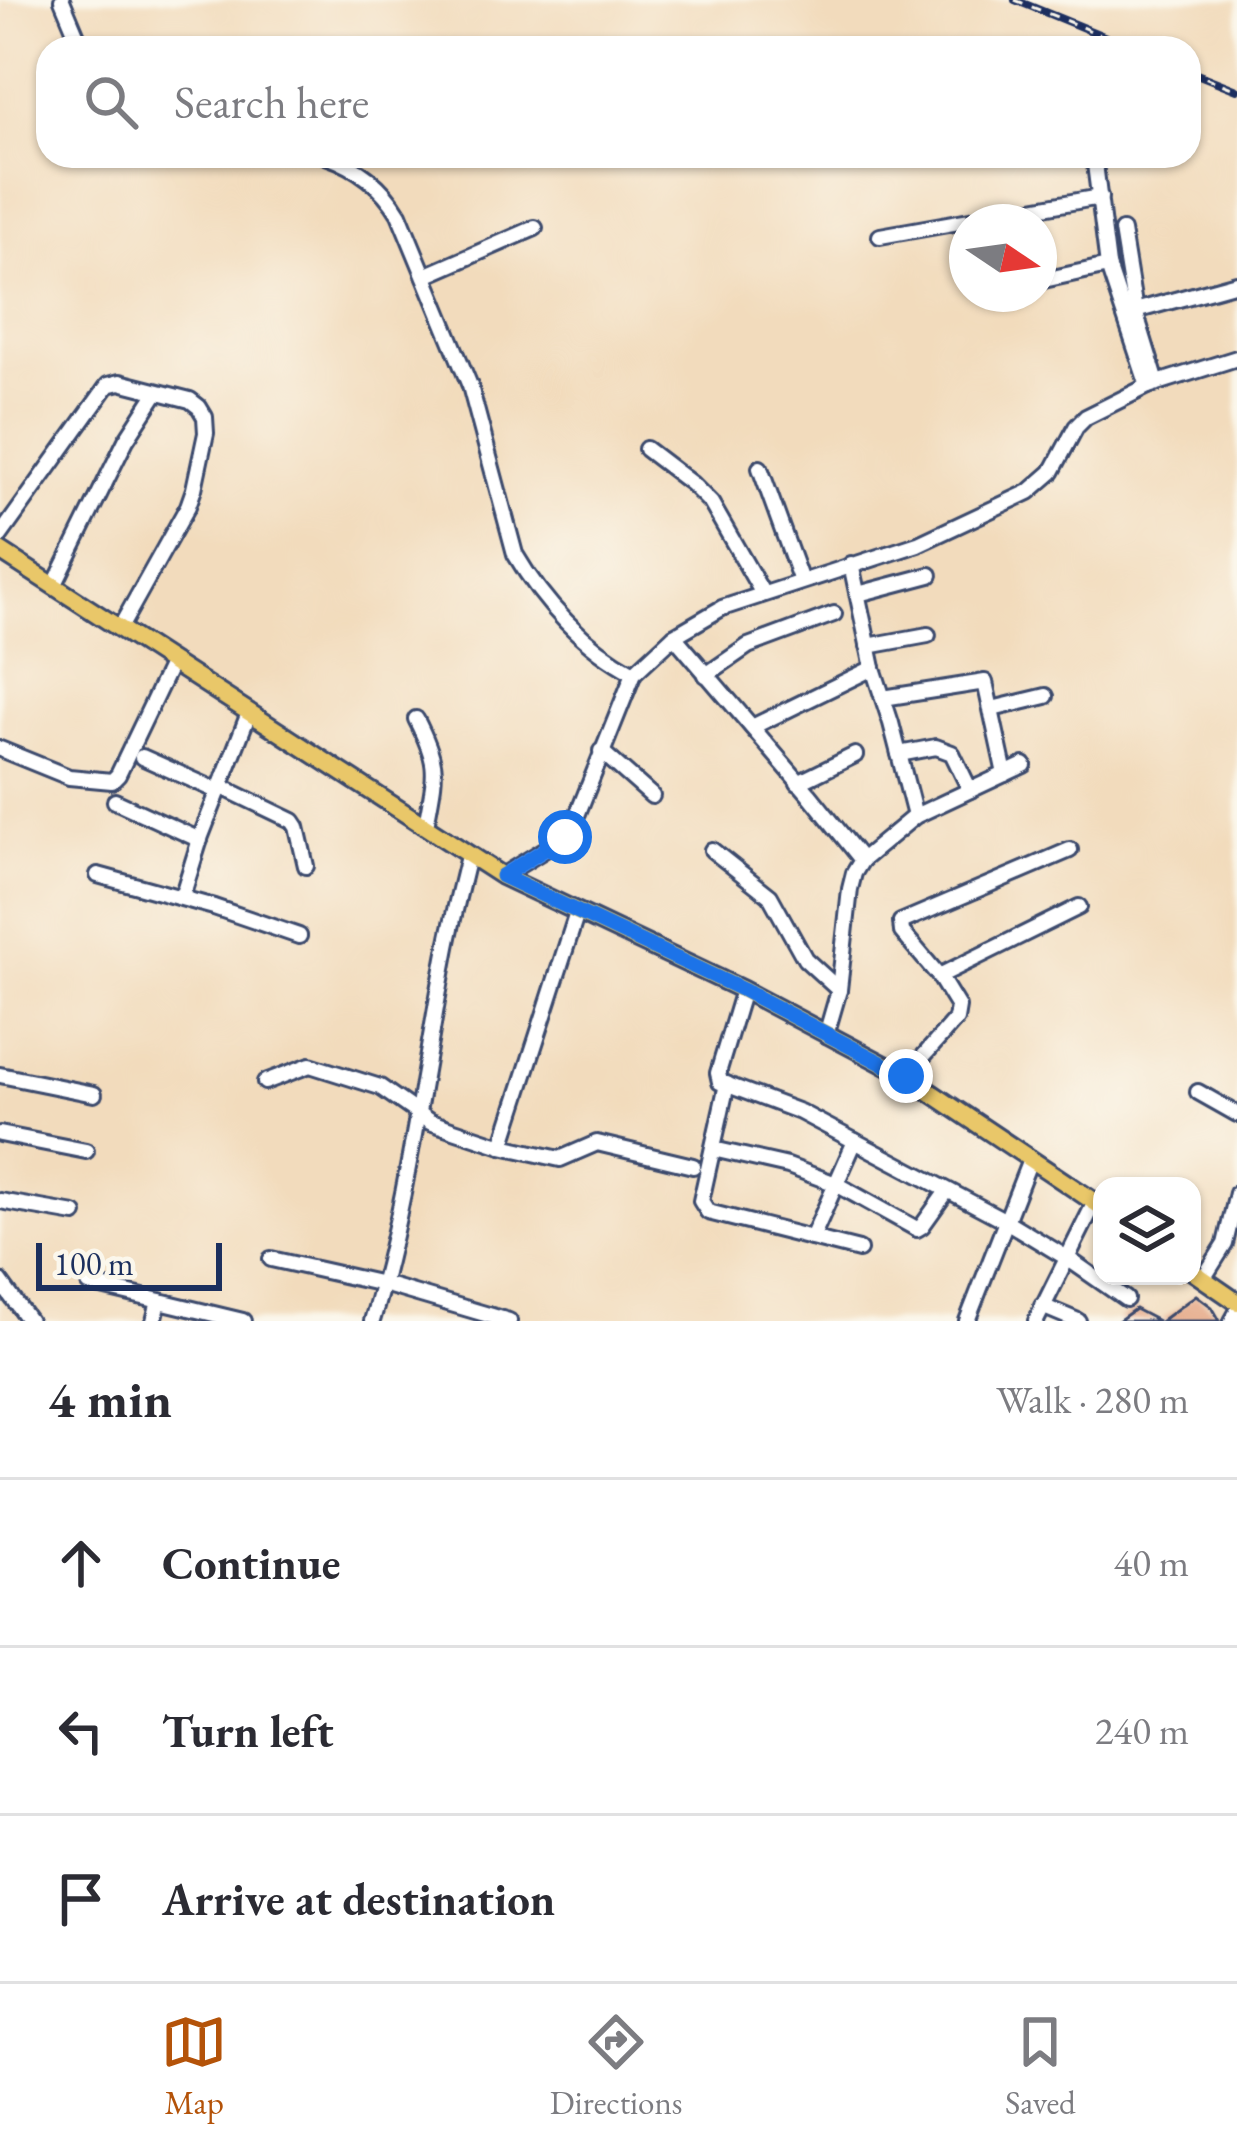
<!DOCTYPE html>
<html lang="en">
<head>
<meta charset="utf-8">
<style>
  body { margin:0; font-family:"EB Garamond",serif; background:#f7f7f7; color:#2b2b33 }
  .controls { position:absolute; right:36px; bottom:36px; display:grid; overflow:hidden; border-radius:24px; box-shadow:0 3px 9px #0004 }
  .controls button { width:108px; height:108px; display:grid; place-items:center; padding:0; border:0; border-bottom:3px solid #e1e1e2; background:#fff; color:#2b2b33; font:60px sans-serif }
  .compass { position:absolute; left:949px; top:204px; width:108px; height:108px; border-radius:50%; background:#fff; box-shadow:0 3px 9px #0004; rotate:103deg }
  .scale { position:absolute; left:36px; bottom:30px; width:186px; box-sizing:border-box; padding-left:12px; border:6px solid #1b2f5e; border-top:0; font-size:33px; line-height:42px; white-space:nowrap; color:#1b2f5e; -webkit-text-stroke:9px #fbf7ec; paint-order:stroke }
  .stop { position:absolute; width:36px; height:36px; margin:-27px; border:9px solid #1a73e8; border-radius:50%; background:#fff }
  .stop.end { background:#1a73e8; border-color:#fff; box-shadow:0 3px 12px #0008 }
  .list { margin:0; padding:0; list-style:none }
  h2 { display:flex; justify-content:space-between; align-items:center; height:156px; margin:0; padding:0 48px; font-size:51px }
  h2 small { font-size:39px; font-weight:400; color:#7c7c81 }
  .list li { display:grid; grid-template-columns:78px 1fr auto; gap:36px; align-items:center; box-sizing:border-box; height:168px; padding:0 48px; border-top:3px solid #e1e1e2 }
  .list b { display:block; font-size:45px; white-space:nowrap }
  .list em { font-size:39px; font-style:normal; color:#7c7c81 }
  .icon { flex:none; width:66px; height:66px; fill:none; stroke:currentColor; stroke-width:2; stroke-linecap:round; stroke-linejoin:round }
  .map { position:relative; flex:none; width:1237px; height:1321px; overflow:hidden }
  .search { position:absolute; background:#fff; box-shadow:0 3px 9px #0004; left:36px; right:36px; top:36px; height:132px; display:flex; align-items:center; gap:30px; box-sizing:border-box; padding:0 42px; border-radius:36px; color:#7c7c81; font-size:45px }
  .sheet { height:660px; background:#fff }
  nav { display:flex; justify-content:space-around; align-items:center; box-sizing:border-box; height:168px; border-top:3px solid #e1e1e2; background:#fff; font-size:33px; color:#7c7c81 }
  nav a { display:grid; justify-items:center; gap:6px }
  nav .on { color:#b45309 }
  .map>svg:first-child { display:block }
  .building { fill:#e19872 }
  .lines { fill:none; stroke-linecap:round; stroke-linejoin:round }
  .minor-casing { stroke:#3b496c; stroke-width:20 }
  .major-casing { stroke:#3b496c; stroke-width:22 }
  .minor { stroke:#fff; stroke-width:14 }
  .major { stroke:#e9c769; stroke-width:16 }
  .rail-casing { stroke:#1b2f5e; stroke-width:8 }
  .rail { stroke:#fbf7ec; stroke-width:3; stroke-dasharray:9; stroke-linecap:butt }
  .route { stroke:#1a73e8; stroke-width:15 }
</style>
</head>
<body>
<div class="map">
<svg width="1237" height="1321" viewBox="0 0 1237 1321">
  <rect width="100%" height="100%" fill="#fbf7ec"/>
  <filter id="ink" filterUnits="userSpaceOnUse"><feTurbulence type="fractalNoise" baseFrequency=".00833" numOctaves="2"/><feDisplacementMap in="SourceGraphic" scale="24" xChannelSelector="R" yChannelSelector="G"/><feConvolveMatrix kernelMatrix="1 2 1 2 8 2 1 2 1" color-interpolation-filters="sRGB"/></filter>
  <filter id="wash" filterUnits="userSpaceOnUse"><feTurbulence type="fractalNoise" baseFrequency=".004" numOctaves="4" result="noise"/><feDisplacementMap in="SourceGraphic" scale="48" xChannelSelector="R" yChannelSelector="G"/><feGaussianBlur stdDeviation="2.7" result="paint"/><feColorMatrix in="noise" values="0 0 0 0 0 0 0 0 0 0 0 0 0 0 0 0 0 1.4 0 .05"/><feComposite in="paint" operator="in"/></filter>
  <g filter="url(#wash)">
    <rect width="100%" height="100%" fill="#f2dbbc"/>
    <g id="blocks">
      <g class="building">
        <path d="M 1196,1295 L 1212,1307 L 1220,1321 L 1161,1321 Z"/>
        <path d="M 1135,1309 L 1158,1321 L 1118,1321 Z"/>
      </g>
    </g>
  </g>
  <g filter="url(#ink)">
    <use href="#blocks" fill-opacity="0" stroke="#3b496c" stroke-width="3"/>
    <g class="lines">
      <g class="minor-casing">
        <g id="minor">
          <path d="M 62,0 L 82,48"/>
          <path d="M 326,156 C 358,167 382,185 399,214 L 470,386 L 515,554 C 543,602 584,647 634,673"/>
          <path d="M 1094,156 L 1108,266 L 1148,386"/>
          <path d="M 1122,231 L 1135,311 L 1157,383"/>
          <path d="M 880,236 L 1100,197"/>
          <path d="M 425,276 L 535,228"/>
          <path d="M 1039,281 L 1108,266"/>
          <path d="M 1135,311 L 1237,283"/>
          <path d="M 646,449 L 692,484 L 711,503 L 763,594"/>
          <path d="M 760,468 L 801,581"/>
          <path d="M 0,536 L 108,385 L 120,382 L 190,400 L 199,407 L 205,417 L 206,433 L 194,489 L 188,506 L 120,628"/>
          <path d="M 851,564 L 873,668 L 891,723 L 915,816"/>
          <path d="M 54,586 L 126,440 L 157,392"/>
          <path d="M 858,594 L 930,575"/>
          <path d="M 674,636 L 809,794 L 862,860 L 854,873 L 850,889 L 839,990 L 826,1035"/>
          <path d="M 868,646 L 928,635"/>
          <path d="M 706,675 L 748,646 L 834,614"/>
          <path d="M 883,698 L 985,682 L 1005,774"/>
          <path d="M 992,709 L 1046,696"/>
          <path d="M 416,719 C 441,768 435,773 426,826"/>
          <path d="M 752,727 L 873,668"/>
          <path d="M 0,749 L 69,777 L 112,781 L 118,775 L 172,662"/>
          <path d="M 601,751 L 652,796"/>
          <path d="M 899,754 L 936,747 L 952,753 L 970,790"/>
          <path d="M 142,757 L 218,791"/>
          <path d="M 798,783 L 855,755"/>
          <path d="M 220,786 L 293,821 L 297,827 L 306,866"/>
          <path d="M 115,801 L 200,840"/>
          <path d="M 712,850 L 770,896 L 805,959 L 839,990"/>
          <path d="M 862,860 L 915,816 L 1024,765"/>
          <path d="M 98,875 L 214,907 L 299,936"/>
          <path d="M 502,876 L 565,837 L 578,813 L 634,673 L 674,636 L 722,608 L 918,544 L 1029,492 L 1052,472 L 1076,427 L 1086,417 L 1148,386 L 1237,358"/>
          <path d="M 182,897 L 201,836 L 249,713"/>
          <path d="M 939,976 L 1079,907"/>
          <path d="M 743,990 L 718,1073 L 720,1082 L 800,1112 L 1006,1221 L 1067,1258 L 1126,1299"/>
          <path d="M 0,1075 L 94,1094"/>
          <path d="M 906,1076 L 956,1019 L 958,1007 L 939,976 L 902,932 L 901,922 L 1070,850"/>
          <path d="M 265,1082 L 310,1065 L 380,1087 L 430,1122 L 502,1146 L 560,1159 L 597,1143 L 693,1166"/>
          <path d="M 727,1084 L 701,1201 L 708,1212 L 859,1250"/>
          <path d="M 1198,1092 L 1237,1114"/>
          <path d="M 0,1134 L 86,1151"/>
          <path d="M 502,1146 L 577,913"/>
          <path d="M 713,1149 L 788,1166 L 836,1184 L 917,1229 L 922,1226 L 947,1191"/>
          <path d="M 0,1201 L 75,1214"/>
          <path d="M 812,1238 L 855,1141"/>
          <path d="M 271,1259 L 383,1284 L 509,1321"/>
          <path d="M 1203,1279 L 1225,1244 L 1237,1193"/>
          <path d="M 0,1281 L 29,1321"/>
          <path d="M 89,1284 L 243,1321"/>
          <path d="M 1042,1306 L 1078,1321"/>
          <path d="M 154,1321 L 159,1301"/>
          <path d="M 372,1321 C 408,1199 423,1072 447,947 C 453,916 461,886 468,856"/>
          <path d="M 967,1321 L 1030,1160"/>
          <path d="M 1036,1321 L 1095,1202"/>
          <path d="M 1232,1321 L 1237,1312"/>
        </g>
      </g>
      <g class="major-casing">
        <g id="major">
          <path d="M 0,551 L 502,876 L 743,990 L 906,1076 L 1102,1207"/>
          <path d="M 1192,1271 L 1237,1302"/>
        </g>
      </g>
      <use href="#minor" class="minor"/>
      <use href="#major" class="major"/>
      <g class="rail-casing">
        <g id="rail">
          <path d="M 1015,0 L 1133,48"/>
          <path d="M 1189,71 L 1237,90"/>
        </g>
      </g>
      <use href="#rail" class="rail"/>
    </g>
  </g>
  <g class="lines" filter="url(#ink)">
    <path class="route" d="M 565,837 L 502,876 L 743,990 L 906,1076"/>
  </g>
</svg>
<div class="controls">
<button><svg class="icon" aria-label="layers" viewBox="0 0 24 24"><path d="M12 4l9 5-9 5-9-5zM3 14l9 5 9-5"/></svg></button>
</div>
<svg class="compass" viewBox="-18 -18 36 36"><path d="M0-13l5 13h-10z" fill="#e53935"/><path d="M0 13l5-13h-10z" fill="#7c7c81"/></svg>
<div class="scale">100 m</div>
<div class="stop" style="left:565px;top:837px"></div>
<div class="stop end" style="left:906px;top:1076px"></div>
<div class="search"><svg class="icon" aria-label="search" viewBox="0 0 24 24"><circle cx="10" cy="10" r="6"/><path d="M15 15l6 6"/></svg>Search here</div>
</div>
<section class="sheet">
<h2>4 min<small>Walk · 280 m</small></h2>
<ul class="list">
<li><svg class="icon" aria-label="ahead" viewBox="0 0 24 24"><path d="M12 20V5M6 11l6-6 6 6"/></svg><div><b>Continue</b></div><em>40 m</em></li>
<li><svg class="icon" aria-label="left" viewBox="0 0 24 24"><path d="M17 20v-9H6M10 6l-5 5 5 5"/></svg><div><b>Turn left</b></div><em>240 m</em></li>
<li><svg class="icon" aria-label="arrive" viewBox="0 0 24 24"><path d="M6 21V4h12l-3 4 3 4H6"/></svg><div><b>Arrive at destination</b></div></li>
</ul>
</section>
<nav>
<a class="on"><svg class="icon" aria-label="map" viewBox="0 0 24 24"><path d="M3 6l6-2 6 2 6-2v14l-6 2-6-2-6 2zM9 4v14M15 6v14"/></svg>Map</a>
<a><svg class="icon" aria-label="directions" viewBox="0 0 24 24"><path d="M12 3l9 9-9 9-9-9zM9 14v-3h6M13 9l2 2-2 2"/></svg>Directions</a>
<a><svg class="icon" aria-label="saved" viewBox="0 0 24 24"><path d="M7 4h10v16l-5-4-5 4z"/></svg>Saved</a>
</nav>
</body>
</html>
